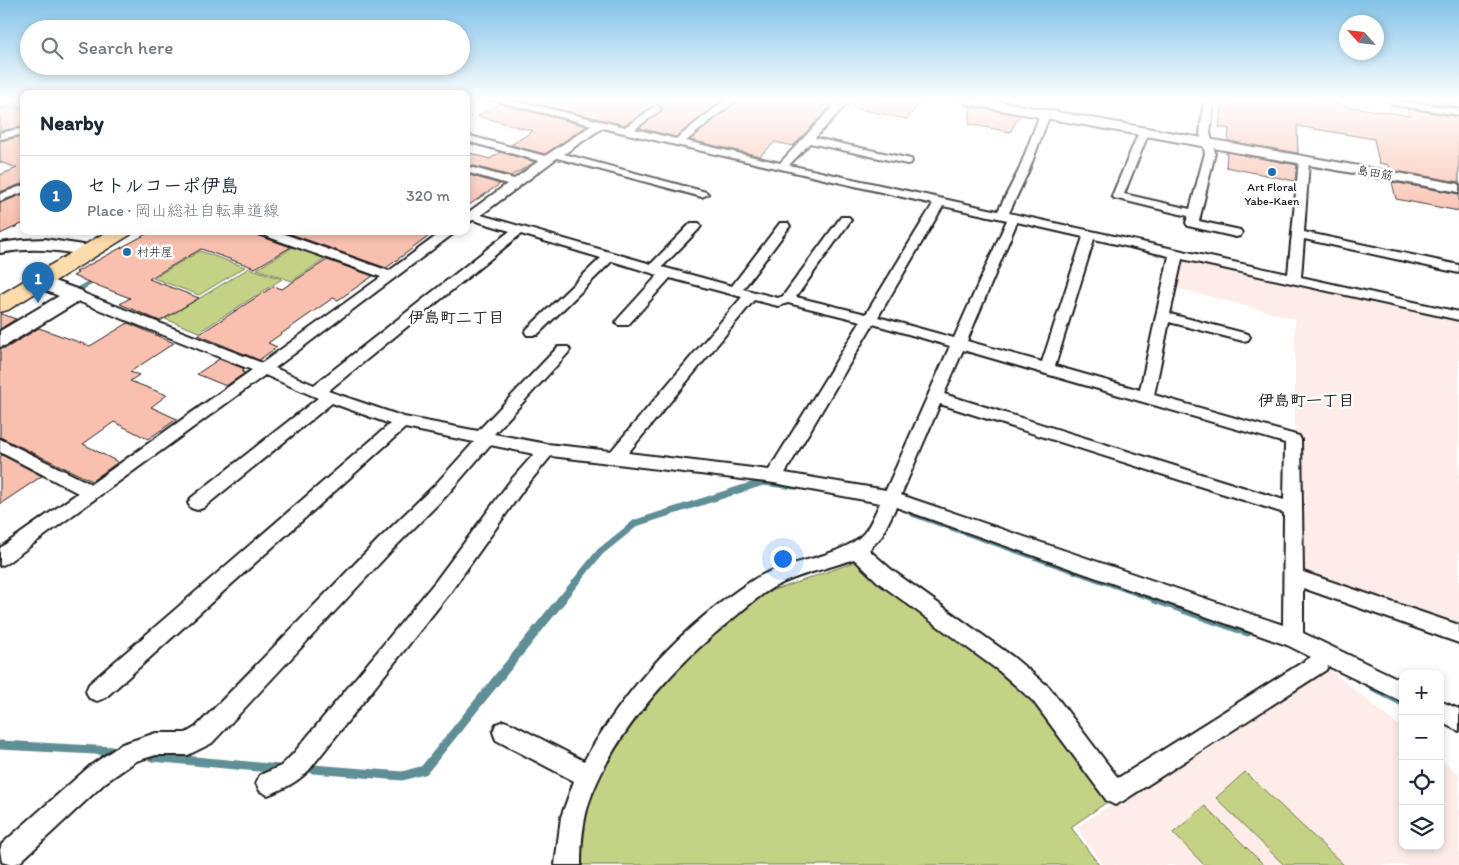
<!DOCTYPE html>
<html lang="en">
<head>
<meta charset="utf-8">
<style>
  body { margin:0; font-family:Itim,"Klee One",sans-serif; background:#f2f2f3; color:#1f2937 }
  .controls { position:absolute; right:15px; bottom:15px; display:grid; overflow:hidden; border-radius:10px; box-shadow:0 2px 8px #0003 }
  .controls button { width:45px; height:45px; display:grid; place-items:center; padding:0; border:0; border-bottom:1px solid #e0e1e3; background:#fff; color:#1f2937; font:25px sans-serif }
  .compass { position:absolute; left:1339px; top:15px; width:45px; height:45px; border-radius:50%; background:#fff; box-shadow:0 2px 8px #0003; rotate:297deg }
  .you { position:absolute; left:782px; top:558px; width:18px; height:18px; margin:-12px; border:4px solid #fff; border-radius:50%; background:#1a73e8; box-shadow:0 0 0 8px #1a73e833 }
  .badge { display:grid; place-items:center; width:32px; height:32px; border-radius:50%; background:#1f6fb2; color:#fff; font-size:16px; font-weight:700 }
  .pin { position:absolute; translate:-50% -41px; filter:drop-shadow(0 1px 2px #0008) }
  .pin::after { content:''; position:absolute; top:26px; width:18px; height:15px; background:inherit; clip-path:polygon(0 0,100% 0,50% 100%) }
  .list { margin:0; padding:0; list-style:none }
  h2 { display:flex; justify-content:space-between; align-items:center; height:65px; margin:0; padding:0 20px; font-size:21px }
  h2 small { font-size:16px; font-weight:400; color:#747a83 }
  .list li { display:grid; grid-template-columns:32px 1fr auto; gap:15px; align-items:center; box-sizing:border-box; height:80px; padding:0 20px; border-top:1px solid #e0e1e3 }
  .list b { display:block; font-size:19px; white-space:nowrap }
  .list p { margin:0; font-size:16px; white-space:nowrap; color:#747a83 }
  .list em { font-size:16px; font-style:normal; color:#747a83 }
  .icon { flex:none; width:28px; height:28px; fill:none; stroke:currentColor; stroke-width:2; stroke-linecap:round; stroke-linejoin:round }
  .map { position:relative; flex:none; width:1459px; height:865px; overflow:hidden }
  .search { position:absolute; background:#fff; box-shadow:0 2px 8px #0003; left:20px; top:20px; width:450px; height:55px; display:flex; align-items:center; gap:12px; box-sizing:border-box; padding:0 18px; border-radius:28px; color:#747a83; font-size:19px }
  .panel { position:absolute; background:#fff; box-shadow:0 2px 8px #0003; left:20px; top:90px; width:450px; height:145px; border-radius:10px }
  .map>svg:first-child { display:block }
  .built { fill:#fdece7 }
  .green { fill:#c4d286; stroke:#707751 }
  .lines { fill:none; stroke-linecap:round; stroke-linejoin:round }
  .stream-far3 { stroke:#5f8e96; stroke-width:4.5 }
  .stream-far2 { stroke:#5f8e96; stroke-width:5 }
  .stream-far1 { stroke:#5f8e96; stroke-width:7 }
  .stream { stroke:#5f8e96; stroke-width:9 }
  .building { fill:#f9c0af; stroke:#1c1c1c }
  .minor-casing { stroke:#1c1c1c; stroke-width:4 }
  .tertiary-casing { stroke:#1c1c1c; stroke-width:4 }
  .secondary-casing { stroke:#1c1c1c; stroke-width:4 }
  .trunk-casing { stroke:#1c1c1c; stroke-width:3 }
  .minor { fill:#fff; fill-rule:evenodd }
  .tertiary { fill:#fff; fill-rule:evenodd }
  .secondary { fill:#fff; fill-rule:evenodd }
  .trunk { fill:#fddcac; fill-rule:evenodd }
  .poi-dot { fill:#1f6fb2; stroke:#fff; stroke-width:2 }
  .labels { text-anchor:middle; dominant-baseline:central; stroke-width:5; stroke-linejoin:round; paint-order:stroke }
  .far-street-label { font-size:12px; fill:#1c1c1c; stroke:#fff }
  .far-poi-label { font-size:12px; fill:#1c1c1c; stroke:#fff }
  .neighbourhood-label { font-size:16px; font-weight:bold; fill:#1c1c1c; stroke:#fff }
</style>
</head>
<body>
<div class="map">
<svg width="1459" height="865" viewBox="0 0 1459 865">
  <rect width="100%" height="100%" fill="#fff"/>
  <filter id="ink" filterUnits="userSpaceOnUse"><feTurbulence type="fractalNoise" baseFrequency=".02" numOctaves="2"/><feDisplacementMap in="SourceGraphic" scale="10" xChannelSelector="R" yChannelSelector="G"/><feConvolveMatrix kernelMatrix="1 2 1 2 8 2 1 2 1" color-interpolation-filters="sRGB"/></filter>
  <g filter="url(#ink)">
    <g class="built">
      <path d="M 1183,260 L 1369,300 L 1459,322 L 1459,630 L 1302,576 L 1300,437 L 1295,434 L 1295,319 L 1177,288 L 1173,285 L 1178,262 Z"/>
      <path d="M 1326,667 L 1403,729 L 1403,846 L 1440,846 L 1440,759 L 1459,774 L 1459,865 L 1104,865 L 1076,827 Z"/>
    </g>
    <g class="green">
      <path d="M 293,247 L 327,258 L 292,281 L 257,269 Z"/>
      <path d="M 200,251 L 245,267 L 199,295 L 153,278 Z"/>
      <path d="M 249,268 L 282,279 L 199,332 L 165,319 Z"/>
      <path d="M 858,561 L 1037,698 L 1110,800 L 1071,827 L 1099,865 L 581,865 C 581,854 581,842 583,831 C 599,740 686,644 762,595 C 770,590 781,588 790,585 C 812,577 835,569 858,561 Z"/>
      <path d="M 1245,772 L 1344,865 L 1284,865 L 1216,798 Z"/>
      <path d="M 1205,806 L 1264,865 L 1204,865 L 1173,833 Z"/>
    </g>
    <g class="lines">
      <path class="stream-far3" d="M 14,100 L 12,103 L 24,107"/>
      <path class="stream-far2" d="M 79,289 L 97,279"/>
      <g class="stream-far1">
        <path d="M 912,513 L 1158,600"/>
        <path d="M 561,600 L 600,552 L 636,523 L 763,482 L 794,486"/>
      </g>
      <g class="stream">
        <path d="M 1155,599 L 1248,632"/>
        <path d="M 1373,687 L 1403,702"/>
        <path d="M 0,745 L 114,751"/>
        <path d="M 152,757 L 279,769"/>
        <path d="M 313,769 L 402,776 L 424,770 L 562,599"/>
      </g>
    </g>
    <g class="building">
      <path d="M 521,100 L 722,100 L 676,137 L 639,128 L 662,110 L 662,107 L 657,104 L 625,125 Z"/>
      <path d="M 738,100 L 804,100 L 831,106 L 793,146 L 775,142 L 760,156 L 690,140 Z"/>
      <path d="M 854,100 L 922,100 L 907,119 L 854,108 Z"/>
      <path d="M 1224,100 L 1307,100 L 1410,116 L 1407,109 L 1459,117 L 1459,182 L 1390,170 L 1389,165 L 1379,163 L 1374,139 L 1297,126 L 1298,153 L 1228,141 L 1229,129 L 1219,127 Z"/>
      <path d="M 1408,100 L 1452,100 L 1455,107 Z"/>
      <path d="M 500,104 L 587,126 L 545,154 L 511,145 L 533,131 L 478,116 Z"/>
      <path d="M 7,106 L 24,111 L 24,126 L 0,131 L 0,109 Z"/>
      <path d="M 971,107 L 1020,115 L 1010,132 L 969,124 Z"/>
      <path d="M 24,136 L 24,183 L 0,192 L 0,175 L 17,168 L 0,162 L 0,141 Z"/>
      <path d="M 466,152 L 490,159 L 500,152 L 535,162 L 511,176 L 466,164 Z"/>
      <path d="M 1227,152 L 1297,165 L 1295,181 L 1226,167 Z"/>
      <path d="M 466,174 L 500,184 L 466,207 Z"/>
      <path d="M 1392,182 L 1459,194 L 1459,211 L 1396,199 Z"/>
      <path d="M 24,194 L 24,223 L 0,234 L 0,203 Z"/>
      <path d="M 152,231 L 256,231 L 259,236 L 291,247 L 255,268 L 201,249 L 149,279 L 199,298 L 160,321 L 120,304 L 130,298 L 73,276 L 78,273 L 76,272 Z"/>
      <path d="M 282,231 L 436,231 L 386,268 Z"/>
      <path d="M 327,260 L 373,276 L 338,300 L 333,298 L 268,343 L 277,347 L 259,360 L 198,335 L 274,286 L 282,289 Z"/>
      <path d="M 0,314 L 1,314 L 16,319 L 0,329 Z"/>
      <path d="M 128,323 L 174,343 L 130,372 L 139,375 L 130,381 L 167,395 L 151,407 L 177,419 L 148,439 L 114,422 L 83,444 L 118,462 L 92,481 L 0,437 L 0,349 L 8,347 L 39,328 L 90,346 Z"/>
      <path d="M 219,359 L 245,369 L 242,372 L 245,373 L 226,386 L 197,374 Z"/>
      <path d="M 2,455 L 42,476 L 0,504 L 0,457 Z"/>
    </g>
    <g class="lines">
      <g class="minor-casing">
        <g id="minor">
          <path d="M 493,100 L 512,100 L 625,127 L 656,106 L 661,109 L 659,111 L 635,129 L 676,139 L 725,100 L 736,100 L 686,141 L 780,163 L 839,100 L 850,100 L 815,138 L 911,159 L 912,161 L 911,163 L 907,164 L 810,143 L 789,165 L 998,211 L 1019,170 L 1040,114 L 1045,111 L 1050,114 L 1029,170 L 1009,213 L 1288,274 L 1299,161 L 1304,158 L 1308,159 L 1309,161 L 1304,232 L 1459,265 L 1459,273 L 1304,239 L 1301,277 L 1459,312 L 1459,320 L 1182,259 L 1170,314 L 1248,334 L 1250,337 L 1248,340 L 1243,341 L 1169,322 L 1154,395 L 1299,436 L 1301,440 L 1303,572 L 1459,625 L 1459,643 L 1303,588 L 1303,633 L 1403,681 L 1403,702 L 1328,666 L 1326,670 L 1123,801 L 1115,805 L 1107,801 L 1033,701 L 999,671 L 879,583 L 854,559 C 827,569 797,574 772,588 C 759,596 747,606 736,616 C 679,661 619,726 592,794 C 583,817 581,841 581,865 L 555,865 L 561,817 L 574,781 L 496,740 L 493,732 L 496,724 L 504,721 L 512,724 L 584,761 C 626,688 682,626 753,580 C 784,560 841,559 864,533 C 871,524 875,513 880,503 L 774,483 L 551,456 L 523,490 L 449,594 L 309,770 C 296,783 285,788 268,795 L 260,791 L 256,783 L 260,775 L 281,766 L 293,754 L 435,582 L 511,480 L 534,454 L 490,445 L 446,496 L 392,550 L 212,743 L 188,755 L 156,755 L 136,761 L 106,782 L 20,862 L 12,865 L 2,862 L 0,850 L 2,844 L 90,766 L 122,744 L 156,733 L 186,733 L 196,727 L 378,540 L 434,486 L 474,442 L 405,428 L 105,698 L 97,701 L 89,698 L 86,691 L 89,684 L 390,424 L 332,403 L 203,508 L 197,510 L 191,508 L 188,503 L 191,498 L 318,398 L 265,375 L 7,563 L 0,566 L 0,548 L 78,493 L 0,452 L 0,439 L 91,484 L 252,370 L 70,298 L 68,295 L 70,292 L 80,292 L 262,363 L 381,277 L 260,234 L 258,231 L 276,231 L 389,271 L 443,231 L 457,231 L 275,368 L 314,385 L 510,231 L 473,220 L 466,224 L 466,214 L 507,184 L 466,172 L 466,166 L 514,179 L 539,161 L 466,141 L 466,135 L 545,156 L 592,125 ZM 602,128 L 933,204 L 866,314 L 796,297 L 851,220 L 849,217 L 841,217 L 783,296 L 778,298 L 743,289 L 790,226 L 788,223 L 780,223 L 732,286 L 662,267 L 699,229 L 701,226 L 699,223 L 691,223 L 651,264 L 481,215 L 557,158 L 702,197 L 708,194 L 706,192 L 564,154 ZM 943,206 L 1007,220 L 954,338 L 878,317 ZM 1017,222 L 1083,237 L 1042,362 L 967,341 ZM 521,234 L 601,258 L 527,329 L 525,332 L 527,335 L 537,335 L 612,261 L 658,275 L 618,319 L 616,322 L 618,325 L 628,325 L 670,278 L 742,297 L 611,451 L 547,444 L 494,434 L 568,353 L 570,350 L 568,347 L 558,347 L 478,431 L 404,417 L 328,391 ZM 1094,239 L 1169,256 L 1140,390 L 1055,366 ZM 754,300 L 778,306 L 788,303 L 861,321 L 769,470 L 628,453 ZM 873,324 L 950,346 L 886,490 L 785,473 ZM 963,350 L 1285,443 L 1284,500 L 944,394 ZM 940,404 L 1284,513 L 1283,625 L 901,495 ZM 896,507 L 1287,645 L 1311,657 L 1118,778 L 1049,687 L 1013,657 L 893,571 L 869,550 L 881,537 Z"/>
          <path d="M 1204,100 L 1214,100 L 1210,133 L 1215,153 L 1199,221 L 1240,230 L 1242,233 L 1240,236 L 1236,237 L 1188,226 L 1186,223 L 1188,216 L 1114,198 L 1112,196 L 1139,132 L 1144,129 L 1149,132 L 1124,194 L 1190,209 L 1205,153 L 1200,133 Z"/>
          <path d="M 1391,100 L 1459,109 L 1459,115 L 1395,105 L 1392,104 Z"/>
          <path d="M 24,128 L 24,134 L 0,139 L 0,133 Z"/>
          <path d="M 24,185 L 24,192 L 0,201 L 0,194 Z"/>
          <path d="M 1440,701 L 1459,709 L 1459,731 L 1440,722 Z"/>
        </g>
      </g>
      <g class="tertiary-casing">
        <g id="tertiary">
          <path d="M 961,100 L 990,100 L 1459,184 L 1459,192 L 967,104 Z"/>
          <path d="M 45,239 L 89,246 L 95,248 L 97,251 L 95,254 L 89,256 C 59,250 31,247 0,253 L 0,243 L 23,240 Z"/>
        </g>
      </g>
      <g class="secondary-casing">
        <path id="secondary" d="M 51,280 L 82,291 L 85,295 L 82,299 L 7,345 L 0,347 L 0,331 L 59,296 L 44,290 L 41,286 L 44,282 Z"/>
      </g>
      <g class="trunk-casing">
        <path id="trunk" d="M 108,231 L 133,231 L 130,235 L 8,310 L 0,312 L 0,295 Z"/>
      </g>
      <use href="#minor" class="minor"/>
      <use href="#tertiary" class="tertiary"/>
      <use href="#secondary" class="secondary"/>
      <use href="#trunk" class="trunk"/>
    </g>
  </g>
  <linearGradient id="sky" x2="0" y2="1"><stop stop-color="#83c3e8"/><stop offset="0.45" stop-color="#fff"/><stop offset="1" stop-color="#fff" stop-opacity="0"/></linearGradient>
  <rect width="1459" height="221" fill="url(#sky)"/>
  <g class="poi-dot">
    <circle cx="1272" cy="172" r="5"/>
    <circle cx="127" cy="252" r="5"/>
  </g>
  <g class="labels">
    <g class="far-street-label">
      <text transform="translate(1375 173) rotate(10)">島田筋</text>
    </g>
    <g class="far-poi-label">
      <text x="1272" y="187">Art Floral<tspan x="1272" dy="14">Yabe-Kaen</tspan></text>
      <text x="137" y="252" text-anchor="start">村井屋</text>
    </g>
    <g class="neighbourhood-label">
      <text x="456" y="317">伊島町二丁目</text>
      <text x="1306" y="400">伊島町一丁目</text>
    </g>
  </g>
</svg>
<div class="controls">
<button>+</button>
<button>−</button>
<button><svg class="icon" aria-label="locate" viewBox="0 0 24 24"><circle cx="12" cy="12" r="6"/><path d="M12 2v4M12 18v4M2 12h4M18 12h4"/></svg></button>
<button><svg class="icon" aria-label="layers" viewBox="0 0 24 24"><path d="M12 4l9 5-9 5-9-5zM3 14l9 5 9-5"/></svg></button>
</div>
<svg class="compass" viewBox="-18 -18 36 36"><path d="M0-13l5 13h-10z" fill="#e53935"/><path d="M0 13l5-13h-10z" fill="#747a83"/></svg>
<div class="you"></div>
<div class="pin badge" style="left:38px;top:303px">1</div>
<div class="search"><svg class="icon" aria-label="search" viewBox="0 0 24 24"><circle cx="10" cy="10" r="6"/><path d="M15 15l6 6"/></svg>Search here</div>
<section class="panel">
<h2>Nearby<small></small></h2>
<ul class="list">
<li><span class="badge">1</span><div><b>セトルコーポ伊島</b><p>Place · 岡山総社自転車道線</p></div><em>320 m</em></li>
</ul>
</section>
</div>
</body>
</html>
